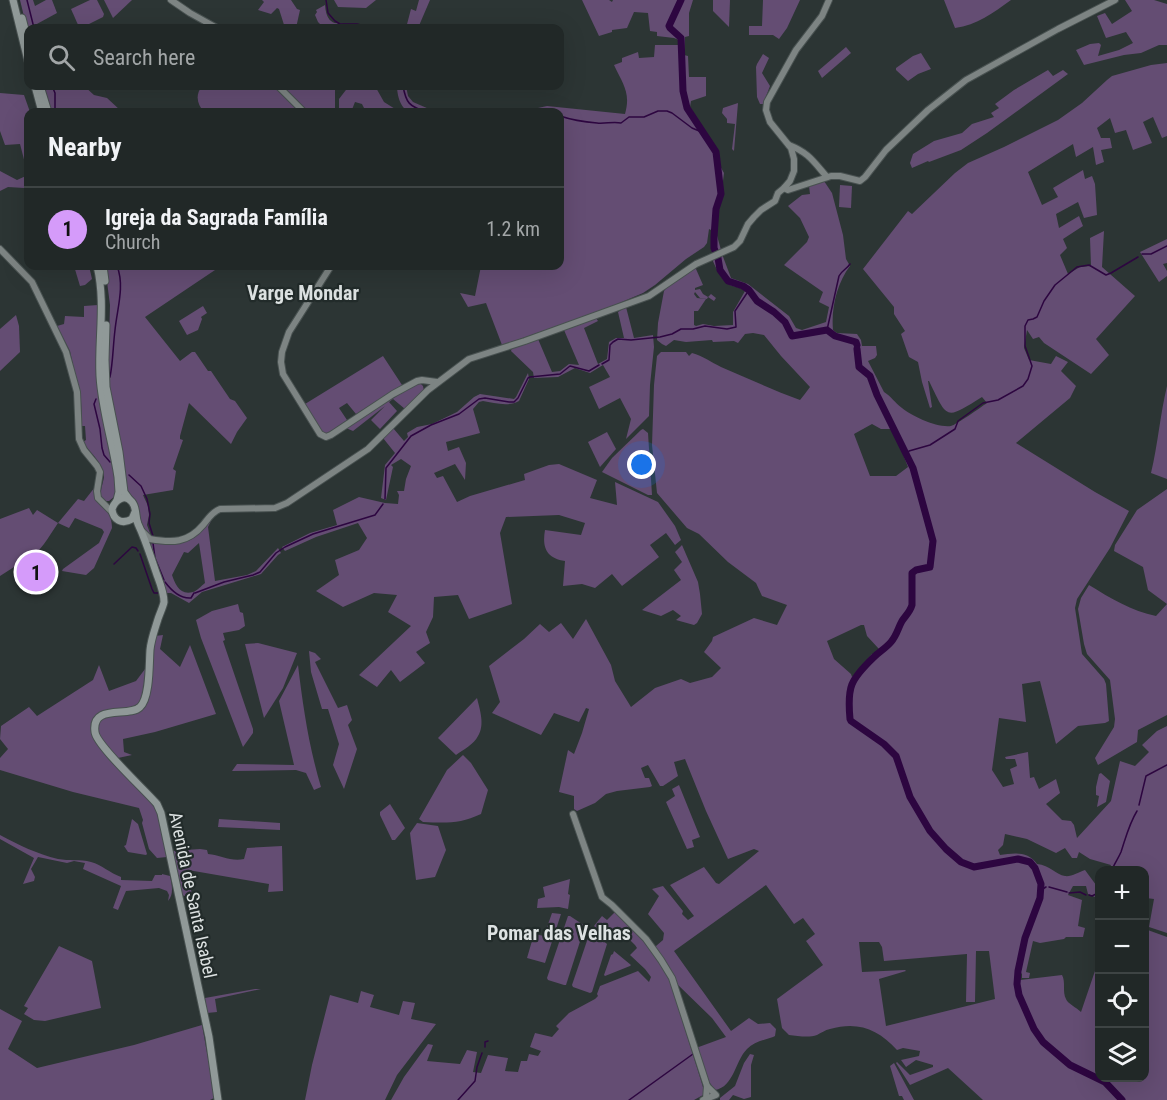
<!DOCTYPE html>
<html lang="en">
<head>
<meta charset="utf-8">
<style>
  body { margin:0; font-family:"Roboto Condensed",sans-serif; background:#29302f; color:#f1f3f6 }
  .controls { position:absolute; right:18px; bottom:18px; display:grid; overflow:hidden; border-radius:12px; box-shadow:0 6px 24px #0002 }
  .controls button { width:54px; height:54px; display:grid; place-items:center; padding:0; border:0; border-bottom:2px solid #3e4444; background:#212827; color:#f1f3f6; font:30px sans-serif }
  .you { position:absolute; left:642px; top:465px; width:21px; height:21px; margin:-15px; border:4px solid #fff; border-radius:50%; background:#1a73e8; box-shadow:0 0 0 9px #1a73e833 }
  .badge { display:grid; place-items:center; width:39px; height:39px; border-radius:50%; background:#d59bfa; color:#111; font-size:20px; font-weight:700 }
  .pin { position:absolute; translate:-50% -50%; border:3px solid #fff; box-shadow:0 2px 6px #0006 }
  .list { margin:0; padding:0; list-style:none }
  h2 { display:flex; justify-content:space-between; align-items:center; height:78px; margin:0; padding:0 24px; font-size:26px }
  h2 small { font-size:20px; font-weight:400; color:#a2a6a7 }
  .list li { display:grid; grid-template-columns:39px 1fr auto; gap:18px; align-items:center; box-sizing:border-box; height:84px; padding:0 24px; border-top:2px solid #3e4444 }
  .list b { display:block; font-size:22px; white-space:nowrap }
  .list p { margin:0; font-size:20px; white-space:nowrap; color:#a2a6a7 }
  .list em { font-size:20px; font-style:normal; color:#a2a6a7 }
  .icon { flex:none; width:33px; height:33px; fill:none; stroke:currentColor; stroke-width:2; stroke-linecap:round; stroke-linejoin:round }
  .map { position:relative; flex:none; width:1167px; height:1100px; overflow:hidden }
  .search { position:absolute; background:#212827; box-shadow:0 6px 24px #0002; left:24px; top:24px; width:540px; height:66px; display:flex; align-items:center; gap:15px; box-sizing:border-box; padding:0 21px; border-radius:12px; color:#a2a6a7; font-size:22px }
  .panel { position:absolute; background:#212827; box-shadow:0 6px 24px #0002; left:24px; top:108px; width:540px; height:162px; border-radius:12px }
  .map>svg:first-child { display:block }
  .green { fill:#644d73; fill-rule:evenodd }
  .lines { fill:none; stroke-linecap:round; stroke-linejoin:round }
  .stream { stroke:#2d0640; stroke-width:1.5 }
  .river { stroke:#2d0640; stroke-width:7 }
  .secondary-casing { stroke:#485150; stroke-width:8 }
  .primary-casing { stroke:#485150; stroke-width:9 }
  .secondary { stroke:#7d8483; stroke-width:6 }
  .primary { stroke:#909998; stroke-width:7 }
  .labels { text-anchor:middle; dominant-baseline:central; stroke-width:4.5; stroke-linejoin:round; paint-order:stroke }
  .street-label { font-size:18px; fill:#dde2e2; stroke:#222b2a }
  .neighbourhood-label { font-size:20px; font-weight:bold; fill:#dde2e2; stroke:#222b2a }
</style>
</head>
<body>
<div class="map">
<svg width="1167" height="1100" viewBox="0 0 1167 1100">
  <rect width="100%" height="100%" fill="#2c3534"/>
  <g class="green">
    <path d="M 20,0 L 33,0 L 35,6 L 46,0 L 52,0 L 57,13 L 35,25 L 36,28 L 28,28 L 28,33 Z"/>
    <path d="M 90,0 L 97,0 L 104,14 L 103,17 L 81,28 L 79,27 L 71,9 Z"/>
    <path d="M 104,0 L 132,0 L 113,18 Z"/>
    <path d="M 262,0 L 291,0 L 297,9 L 300,10 L 296,28 L 285,28 L 279,9 L 277,8 L 271,14 L 258,10 L 264,2 Z"/>
    <path d="M 334,0 L 376,0 L 366,8 L 338,7 Z"/>
    <path d="M 419,0 L 430,0 L 418,28 L 406,28 L 411,9 L 416,11 Z"/>
    <path d="M 582,0 L 609,0 L 612,2 L 613,0 L 693,0 L 689,13 L 689,36 L 685,37 L 684,55 L 688,56 L 689,77 L 706,77 L 706,96 L 691,101 L 690,107 L 716,149 L 718,149 L 720,166 L 724,173 L 720,204 L 716,220 L 716,232 L 721,250 L 715,253 L 711,230 L 709,229 L 707,243 L 704,247 L 686,259 L 655,285 L 643,293 L 598,312 L 502,345 L 486,303 L 468,307 L 460,293 L 475,296 L 481,266 L 560,266 L 560,112 L 520,112 L 547,106 L 625,114 C 631,93 623,84 614,65 L 622,62 L 622,58 L 638,52 L 639,58 L 654,57 L 655,45 L 680,45 L 679,40 L 674,38 L 657,36 L 657,32 L 650,31 L 648,13 L 634,12 L 627,28 L 612,30 L 612,32 L 599,36 Z"/>
    <path d="M 713,0 L 730,0 L 729,27 L 713,11 Z"/>
    <path d="M 763,0 L 800,0 L 787,28 L 779,39 L 773,35 L 749,35 L 749,26 L 762,26 Z"/>
    <path d="M 944,0 L 1011,0 C 993,13 977,25 955,28 Z"/>
    <path d="M 1125,0 L 1154,0 L 1167,4 L 1167,45 L 1159,45 L 1141,53 L 1124,55 L 1084,65 L 1076,50 L 1090,44 L 1099,43 L 1101,45 L 1098,56 L 1119,50 L 1133,43 L 1126,32 L 1106,38 L 1097,16 L 1105,13 L 1112,24 L 1132,11 Z"/>
    <path d="M 325,5 C 327,29 339,22 355,25 C 358,26 361,27 364,28 L 324,28 L 318,22 L 315,15 L 317,12 L 316,10 Z"/>
    <path d="M 846,47 L 851,53 L 822,78 L 818,71 Z"/>
    <path d="M 921,53 L 931,69 L 918,74 L 908,81 L 896,70 L 896,68 L 913,56 Z"/>
    <path d="M 763,54 L 769,58 L 762,73 L 770,86 L 763,104 L 760,104 L 757,97 L 756,67 L 757,64 Z"/>
    <path d="M 1167,63 L 1167,136 L 1162,138 L 1153,117 L 1143,122 L 1152,143 L 1133,150 L 1126,130 L 1115,133 L 1110,118 L 1097,128 L 1101,138 L 1110,138 L 1112,148 L 1101,150 L 1104,162 L 1096,165 L 1093,147 L 1076,157 L 1073,144 L 1028,172 L 1042,205 L 1058,197 L 1053,188 L 1083,170 L 1085,179 L 1092,176 L 1095,184 L 1097,215 L 1084,218 L 1078,202 L 1056,214 L 1059,228 L 1079,216 L 1083,226 L 1063,239 L 1067,248 L 1060,255 L 1068,274 L 1080,267 L 1091,266 L 1090,238 L 1104,231 L 1102,267 L 1135,296 L 1096,339 L 1109,355 L 1091,374 L 1044,343 L 1039,337 L 1033,339 L 1027,330 L 1024,348 L 1029,360 L 1051,364 L 1056,356 L 1068,362 L 1061,371 L 1076,386 L 1070,398 L 1016,443 L 1095,492 L 1129,511 L 1110,548 L 1077,599 L 1075,608 L 1082,654 L 1104,679 L 1106,684 L 1109,721 L 1105,723 L 1078,726 L 1056,744 L 1040,681 L 1022,684 L 1026,722 L 999,718 L 992,770 L 1003,787 L 1014,784 L 1010,769 L 1017,766 L 1015,759 L 1006,759 L 1005,757 L 1028,752 L 1030,778 L 1034,777 L 1039,789 L 1056,779 L 1060,793 L 1046,804 L 1062,820 L 1071,821 L 1074,825 L 1077,838 L 1111,801 L 1120,761 L 1135,766 L 1149,752 L 1142,745 L 1157,731 L 1167,726 L 1167,933 L 1149,927 L 1154,899 L 1146,898 L 1145,900 L 1144,870 L 1109,870 L 1111,865 L 1090,859 L 1079,852 L 1077,858 L 1072,858 L 1065,848 L 1056,853 L 1027,839 L 1005,834 L 1003,845 L 998,850 L 1000,855 C 1014,853 1028,851 1037,864 C 1050,865 1056,875 1065,876 C 1071,877 1079,872 1085,870 L 1099,889 L 1095,897 L 1088,894 L 1086,886 L 1073,886 L 1068,895 L 1082,900 L 1078,926 L 1085,928 L 1083,937 L 1066,937 L 1064,939 L 1040,943 L 1033,941 L 1026,972 L 1030,973 L 1029,978 L 1022,978 L 1022,974 L 1021,973 L 1020,980 L 1062,975 C 1066,982 1062,992 1066,999 C 1067,1003 1077,1008 1081,1012 L 1096,968 L 1099,967 L 1100,1078 L 1144,1078 L 1145,929 L 1167,937 L 1167,1100 L 983,1100 L 948,1068 L 910,1085 L 896,1063 L 897,1062 L 910,1075 L 933,1067 L 933,1065 L 916,1060 L 906,1067 L 901,1060 L 919,1056 L 920,1051 L 903,1048 L 897,1050 C 878,1029 858,1021 830,1029 C 825,1030 821,1033 817,1035 C 809,1038 798,1036 789,1035 L 782,1028 L 777,999 L 823,965 L 806,941 L 815,934 L 803,918 L 794,924 L 766,885 L 674,951 L 731,1031 L 749,1018 L 758,1024 L 770,1023 L 776,1029 L 775,1036 L 773,1037 C 764,1040 754,1042 747,1049 C 735,1061 734,1087 715,1090 L 707,1079 L 696,1048 L 726,1037 L 712,1018 L 676,983 L 656,948 L 656,946 L 663,940 L 664,933 L 648,914 L 659,896 L 652,889 L 663,886 L 683,911 L 682,914 L 688,920 L 694,916 L 670,885 L 704,867 L 716,883 L 719,884 L 759,851 L 754,849 L 728,859 L 706,811 L 685,759 L 674,762 L 678,776 L 663,786 L 660,786 L 648,765 L 641,768 L 645,778 L 649,778 L 652,786 L 650,787 L 617,791 L 606,794 L 595,803 L 577,811 L 574,809 L 574,796 L 559,792 L 568,750 L 574,754 L 582,733 L 589,709 L 586,708 L 579,722 L 554,713 L 541,735 L 492,713 L 500,702 L 489,666 L 524,639 L 540,624 L 549,632 L 561,623 L 573,639 L 586,619 L 611,665 L 615,681 L 631,707 L 655,688 L 681,679 L 690,683 L 712,677 L 721,668 L 704,652 L 712,641 L 713,637 L 754,618 L 777,625 L 787,605 L 762,596 L 756,583 L 728,562 L 699,534 L 687,528 L 657,493 L 652,445 L 654,385 L 657,356 L 661,352 L 686,352 L 689,356 L 692,353 C 703,356 711,362 721,367 C 747,378 773,390 800,400 L 804,395 L 810,387 L 781,356 L 764,335 L 753,333 L 745,334 L 738,343 L 734,341 L 713,342 L 712,340 L 686,342 L 674,340 L 666,346 L 662,344 L 657,340 L 658,323 L 664,291 L 667,287 L 693,269 L 696,269 L 703,285 L 695,288 L 695,290 L 700,289 L 703,294 L 708,297 L 711,294 L 716,298 L 714,301 L 708,297 L 707,299 L 700,298 L 695,292 L 694,294 L 697,298 L 706,299 L 698,311 L 694,311 L 694,325 L 696,326 L 703,324 L 714,326 L 733,325 L 733,312 L 745,291 C 740,287 735,287 730,285 C 721,280 716,268 712,259 L 722,254 L 731,278 L 748,284 L 789,316 L 796,328 L 802,330 L 826,322 L 829,307 L 819,302 L 823,292 L 784,265 L 807,242 L 809,237 L 800,218 L 788,206 L 802,195 L 810,194 L 809,186 L 824,181 L 832,193 L 843,235 L 846,259 L 850,266 C 837,283 831,308 833,330 L 837,333 L 857,334 L 861,340 L 862,346 L 876,346 L 877,355 L 875,358 L 868,361 L 884,392 C 891,396 895,403 902,408 C 912,416 937,428 951,426 C 956,425 981,407 987,403 L 982,397 C 945,420 948,420 929,381 L 928,381 L 932,407 L 930,408 L 922,382 L 918,362 L 909,357 L 901,334 L 905,331 L 894,314 L 894,307 L 863,269 L 908,211 L 912,214 L 955,173 L 968,163 L 1004,147 L 1058,120 L 1082,103 L 1107,80 L 1112,76 L 1151,65 ZM 872,424 L 881,429 L 893,429 L 908,467 L 896,476 L 870,476 L 854,434 ZM 861,625 L 864,625 L 867,636 L 879,649 L 873,655 L 872,654 L 852,677 L 851,674 L 834,659 L 827,641 ZM 859,942 L 879,942 L 882,947 L 884,961 L 967,954 L 966,1002 L 975,1002 L 976,951 L 989,951 L 995,999 L 886,1026 L 879,979 L 906,971 L 905,970 L 862,972 Z"/>
    <path d="M 1048,70 L 1053,76 L 1063,70 L 1068,74 L 987,133 L 961,150 L 929,162 L 928,161 L 912,168 L 910,163 L 913,154 L 934,141 L 962,133 L 972,124 L 994,117 L 991,113 L 999,108 L 995,104 L 1014,90 Z"/>
    <path d="M 42,86 L 84,86 L 94,95 L 107,98 L 120,110 L 118,112 L 49,112 Z"/>
    <path d="M 202,86 L 273,86 L 301,112 L 204,112 C 197,104 195,95 202,86 Z"/>
    <path d="M 281,86 L 335,86 L 335,112 L 307,112 Z"/>
    <path d="M 349,86 L 375,86 L 384,102 L 400,112 L 366,112 L 362,104 L 355,102 L 351,112 L 339,112 L 339,99 Z"/>
    <path d="M 397,86 L 406,86 L 408,96 L 413,102 L 436,112 C 428,113 417,115 410,112 C 400,109 397,94 397,86 Z"/>
    <path d="M 0,93 L 24,95 L 30,112 L 28,112 L 28,184 L 24,188 L 8,187 L 0,191 L 0,171 L 17,180 L 28,175 L 20,144 L 5,145 L 0,131 Z"/>
    <path d="M 738,103 L 734,151 L 732,149 L 735,124 L 727,123 L 727,119 L 722,113 L 723,108 Z"/>
    <path d="M 840,185 L 852,186 L 851,208 L 839,207 Z"/>
    <path d="M 1167,239 L 1167,263 L 1163,264 L 1167,271 L 1167,276 L 1159,282 L 1140,252 Z"/>
    <path d="M 74,266 L 89,266 L 92,279 L 85,285 L 80,286 Z"/>
    <path d="M 105,266 L 221,266 L 145,317 L 180,361 L 192,352 L 195,352 L 208,371 L 211,371 L 230,399 L 235,401 L 247,418 L 237,432 L 231,444 L 189,403 L 180,436 L 180,439 L 183,440 L 173,469 L 176,471 L 173,490 L 143,495 L 148,506 L 149,515 L 147,525 L 151,536 L 148,534 L 138,519 L 137,502 L 127,490 L 108,379 L 110,305 Z"/>
    <path d="M 98,305 L 116,488 L 115,496 L 109,501 L 105,501 L 101,497 C 100,490 103,484 104,477 C 104,463 89,452 83,442 L 86,440 L 85,426 L 82,426 L 81,401 L 73,365 L 70,351 L 57,326 L 64,324 L 65,316 L 84,317 L 84,306 Z"/>
    <path d="M 203,306 L 207,313 L 201,317 L 202,319 L 198,330 L 187,335 L 179,321 Z"/>
    <path d="M 626,307 L 634,338 L 653,335 L 654,347 L 650,385 L 649,416 L 626,439 L 631,419 L 620,398 L 599,409 L 589,387 L 610,377 L 603,365 L 590,373 L 575,368 L 558,377 L 534,378 L 533,372 L 511,351 L 512,348 L 538,339 L 552,372 L 560,371 L 569,364 L 579,365 L 564,330 L 596,318 L 598,321 L 584,328 L 598,364 L 607,359 L 609,342 L 616,338 L 624,338 L 618,312 Z"/>
    <path d="M 16,315 L 19,326 L 20,352 L 0,371 L 0,329 Z"/>
    <path d="M 383,356 L 402,385 L 356,414 L 347,403 L 339,408 L 347,420 L 328,433 L 323,433 L 305,406 L 305,404 Z"/>
    <path d="M 528,373 L 529,379 L 519,401 C 509,407 494,403 483,401 L 479,402 L 473,409 L 480,433 L 446,442 L 448,451 L 459,447 L 466,463 L 465,480 L 455,464 L 434,473 L 437,478 L 443,476 L 457,502 L 470,496 L 525,480 L 524,474 L 549,465 L 559,464 L 597,480 L 590,498 L 617,505 L 615,482 L 658,502 L 675,526 L 681,540 L 675,545 L 666,533 L 650,545 L 659,557 L 622,586 L 612,574 L 595,588 L 582,584 L 563,586 L 565,561 C 546,558 542,547 545,530 L 581,535 L 585,523 L 559,515 L 506,517 L 500,533 L 512,604 L 469,619 L 458,595 L 434,597 L 433,617 L 426,632 L 430,643 L 416,652 L 425,663 L 400,682 L 391,670 L 377,687 L 359,675 L 411,626 L 388,612 L 397,595 L 374,593 L 343,607 L 316,591 L 339,575 L 335,560 L 359,550 L 367,538 L 358,523 L 316,537 L 285,551 L 282,547 L 310,533 L 337,525 L 333,510 L 359,497 L 385,503 L 398,504 L 399,495 L 397,491 L 404,491 L 406,479 L 411,466 L 401,459 L 391,465 L 393,467 L 386,500 L 381,498 L 385,465 L 395,453 L 383,438 L 393,428 L 404,441 L 408,437 L 407,433 L 417,427 L 432,424 L 457,412 L 474,397 L 480,394 L 514,399 L 516,397 Z"/>
    <path d="M 420,383 L 423,386 L 424,391 L 405,409 L 393,399 L 389,402 L 397,411 L 380,429 L 371,420 L 385,406 L 353,431 L 346,428 L 416,384 Z"/>
    <path d="M 1167,386 L 1167,479 L 1151,473 C 1158,444 1160,415 1167,386 Z"/>
    <path d="M 643,429 L 648,433 L 652,495 L 648,495 L 602,472 L 612,458 L 641,430 Z"/>
    <path d="M 607,432 L 616,449 L 600,467 L 588,442 Z"/>
    <path d="M 95,487 C 93,502 96,499 105,508 C 110,513 112,522 112,528 L 94,568 L 86,575 L 62,571 L 63,569 L 99,543 L 104,532 L 102,529 L 75,518 L 69,528 L 58,523 C 48,538 41,551 27,561 L 25,560 L 0,576 L 0,519 L 29,508 L 33,515 L 37,510 L 58,523 L 78,499 L 84,501 Z"/>
    <path d="M 1167,489 L 1167,604 L 1148,590 L 1143,567 L 1114,551 L 1115,545 L 1137,510 Z"/>
    <path d="M 209,519 L 212,519 L 208,527 L 215,581 L 247,575 L 256,571 L 278,548 L 281,553 L 278,555 L 261,574 L 202,592 L 189,603 L 171,593 L 166,593 L 150,548 L 152,542 C 162,542 182,544 190,540 C 198,537 204,525 209,519 ZM 199,543 L 205,583 C 201,586 197,591 193,592 C 180,596 175,584 172,575 L 184,552 L 188,553 Z"/>
    <path d="M 682,545 L 698,582 L 700,594 L 702,614 L 697,623 L 694,625 L 676,620 L 681,616 L 673,610 L 661,616 L 642,610 L 681,580 L 674,570 L 682,562 L 675,552 Z"/>
    <path d="M 1089,585 C 1110,598 1132,611 1156,616 L 1167,604 L 1167,715 L 1138,730 L 1137,742 L 1098,765 L 1095,758 L 1114,727 L 1115,719 L 1110,680 L 1087,654 L 1084,644 L 1078,609 L 1081,598 Z"/>
    <path d="M 238,604 L 240,612 L 243,613 L 245,626 L 239,630 L 223,633 L 225,640 L 223,641 L 225,647 L 253,729 L 253,733 L 243,747 L 201,638 L 196,620 L 212,611 Z"/>
    <path d="M 163,635 L 160,649 L 180,667 L 190,645 L 216,714 L 155,732 L 123,739 L 124,752 L 132,755 L 118,758 L 98,735 C 98,700 130,724 143,709 C 153,698 152,653 155,636 Z"/>
    <path d="M 258,643 L 297,653 L 283,688 L 264,718 L 245,644 Z"/>
    <path d="M 309,651 L 315,653 L 321,659 L 315,662 L 338,708 L 347,705 L 352,720 L 348,725 L 357,749 L 344,789 L 333,765 L 339,744 L 328,709 L 322,709 L 311,672 Z"/>
    <path d="M 99,665 L 109,691 L 136,681 L 145,669 L 147,669 C 145,687 147,695 134,708 L 110,710 L 102,712 L 92,728 L 92,733 L 93,738 L 111,759 L 156,808 L 167,857 L 157,858 L 149,849 L 142,823 L 143,820 L 139,808 L 73,792 L 0,770 L 0,758 L 8,749 L 0,739 L 1,726 L 29,707 L 37,716 L 93,680 Z"/>
    <path d="M 298,665 C 303,707 309,747 321,787 L 314,790 L 306,773 L 296,770 L 232,771 L 237,764 L 294,765 L 279,701 Z"/>
    <path d="M 477,698 C 480,710 485,725 478,736 C 474,744 463,750 456,755 L 438,738 Z"/>
    <path d="M 463,755 L 471,763 L 488,790 L 481,814 C 460,824 446,823 423,822 L 419,819 L 447,770 Z"/>
    <path d="M 1101,773 L 1110,781 L 1106,802 L 1097,807 L 1099,796 L 1096,795 L 1096,787 L 1099,774 Z"/>
    <path d="M 679,785 L 700,837 L 692,840 L 694,847 L 687,849 L 666,802 L 675,796 L 672,789 Z"/>
    <path d="M 390,804 L 405,828 L 395,840 L 392,840 L 380,815 L 380,812 Z"/>
    <path d="M 132,819 L 138,824 L 147,854 L 146,855 L 128,852 L 124,846 L 126,845 Z"/>
    <path d="M 219,819 L 280,823 L 280,830 L 218,827 Z"/>
    <path d="M 417,823 L 438,826 L 446,850 L 435,877 L 416,880 L 410,833 Z"/>
    <path d="M 0,835 C 19,845 37,854 58,859 C 69,861 80,859 91,862 C 102,865 110,873 121,877 L 121,880 L 152,881 L 155,875 L 162,875 L 162,874 L 170,876 C 172,885 174,894 168,901 L 169,895 L 167,891 L 159,888 L 126,891 L 118,910 L 113,908 L 121,886 L 83,869 L 85,863 L 74,861 L 67,863 L 38,857 L 31,869 L 35,877 L 34,881 L 23,884 L 34,858 L 0,839 Z"/>
    <path d="M 282,846 L 283,891 L 268,892 L 269,884 L 188,870 L 192,896 L 184,896 L 181,893 L 172,851 L 200,849 L 207,850 L 208,854 C 221,855 231,862 244,859 L 247,848 Z"/>
    <path d="M 570,879 L 568,894 L 570,895 L 568,909 L 559,907 L 537,908 L 538,899 L 545,897 L 543,887 Z"/>
    <path d="M 615,912 L 635,931 L 651,951 L 669,978 L 703,1087 L 703,1095 L 694,1100 L 391,1100 L 404,1077 L 428,1044 L 433,1045 L 427,1061 L 460,1064 L 467,1050 L 477,1052 L 473,1072 L 481,1073 L 488,1055 L 508,1058 L 505,1071 L 518,1072 L 521,1061 L 527,1061 L 529,1054 L 538,1056 L 541,1051 L 530,1047 L 535,1033 L 552,1037 L 559,1029 L 556,1026 L 569,1013 L 595,999 L 598,996 L 597,994 L 600,986 L 638,971 L 649,982 L 651,977 L 645,969 L 630,955 L 637,948 L 635,945 L 621,931 L 612,941 L 594,926 L 602,916 L 607,920 Z"/>
    <path d="M 552,913 L 561,914 L 545,963 L 527,958 L 534,934 L 544,936 Z"/>
    <path d="M 568,916 L 570,916 L 585,926 L 566,985 L 564,985 L 548,980 L 547,978 Z"/>
    <path d="M 592,931 L 607,944 L 592,992 L 590,993 L 573,987 L 572,985 L 590,932 Z"/>
    <path d="M 59,946 L 92,961 L 101,1008 L 45,1021 L 34,1020 L 24,1014 L 28,1008 L 24,1006 Z"/>
    <path d="M 614,951 L 631,965 L 630,966 L 605,976 L 604,975 L 611,955 L 613,954 Z"/>
    <path d="M 255,989 L 261,989 L 215,999 L 217,1012 L 207,1013 L 205,998 Z"/>
    <path d="M 361,991 L 374,995 L 370,1007 L 399,1015 L 403,1001 L 415,1003 L 411,1019 L 436,1024 L 397,1075 L 385,1100 L 305,1100 L 312,1065 L 330,995 L 358,1003 Z"/>
    <path d="M 0,1009 L 22,1021 L 8,1049 L 37,1068 L 134,1045 L 202,1025 L 209,1064 L 214,1098 L 210,1100 L 0,1100 Z"/>
    <path d="M 750,1054 L 754,1055 L 751,1065 L 751,1097 L 744,1099 L 733,1095 L 729,1100 L 720,1100 L 720,1098 L 735,1086 L 744,1063 Z"/>
    <path d="M 894,1063 L 914,1100 L 904,1100 L 902,1096 L 899,1096 L 890,1066 Z"/>
  </g>
  <g class="lines">
    <g class="stream">
      <path d="M 27,0 L 34,28"/>
      <path d="M 326,0 L 328,13 L 335,21 L 340,24 L 357,24 L 372,28"/>
      <path d="M 52,86 L 55,93 L 55,109"/>
      <path d="M 403,86 C 406,103 409,106 426,112"/>
      <path d="M 541,112 L 547,111 L 550,112"/>
      <path d="M 560,116 C 572,120 585,122 597,123 C 606,124 613,121 621,123 L 629,117 L 644,117 L 658,111 L 667,111 L 672,113 L 692,128 L 704,133"/>
      <path d="M 1142,254 L 1151,254 L 1167,246"/>
      <path d="M 827,330 L 839,276 C 842,270 847,269 850,264"/>
      <path d="M 602,364 L 609,360 L 610,345 L 613,342 L 618,339 L 631,340 L 660,337 L 672,334 L 681,329 L 693,329 L 705,326 L 727,329 L 736,327 L 735,311 L 749,290"/>
      <path d="M 110,377 C 113,362 113,346 115,330 C 117,309 125,286 117,266"/>
      <path d="M 96,399 L 94,404 L 100,429 L 102,448 L 104,455 L 110,462"/>
      <path d="M 907,455 L 909,451 L 930,445 L 955,429 L 958,421 L 983,403 L 998,400 L 1023,386 L 1028,379 L 1032,366 L 1025,346 L 1025,326 L 1028,320 L 1033,319 L 1037,317 L 1044,301 L 1055,285 L 1077,267 L 1089,265 L 1106,275 L 1111,273 L 1138,257"/>
      <path d="M 129,475 L 141,486 L 147,499 L 150,514 L 149,523 L 153,536"/>
      <path d="M 385,499 L 386,468 L 411,436 L 431,425 L 459,414 L 479,399 L 485,398 L 509,402 L 514,402 L 518,398 L 528,378 L 530,377 L 560,374 L 570,366 L 589,371 L 599,365"/>
      <path d="M 153,543 L 155,558 L 164,580"/>
      <path d="M 140,554 L 152,589 L 154,593 L 159,593"/>
      <path d="M 114,564 L 132,547 L 136,548 L 138,551"/>
      <path d="M 165,582 C 171,590 180,599 191,598 L 194,593"/>
      <path d="M 195,593 L 224,582 L 253,575 L 260,572 L 276,553 L 285,547 L 313,534 L 375,515 L 383,504"/>
      <path d="M 1139,805 L 1146,776 L 1167,765"/>
      <path d="M 1112,870 C 1114,864 1118,859 1121,852 C 1126,837 1129,824 1137,811"/>
      <path d="M 1049,887 L 1067,892"/>
      <path d="M 1041,890 L 1046,887"/>
      <path d="M 1069,893 L 1080,892 L 1086,895"/>
      <path d="M 1089,895 L 1092,896 L 1096,894 L 1098,890"/>
      <path d="M 485,1047 L 485,1042 L 488,1041"/>
      <path d="M 458,1100 L 475,1081 L 477,1067 L 482,1053"/>
      <path d="M 629,1100 L 693,1054"/>
    </g>
    <g class="river">
      <path d="M 681,0 L 669,26 L 670,28 L 681,38 L 683,91 L 687,108 L 716,152 L 721,194 L 716,209 L 714,237 L 714,248 L 718,258 L 720,270 L 728,281 L 743,286 L 749,290 L 757,301 L 774,312 L 785,322 L 792,336 L 827,330 L 835,336 L 856,342 L 857,345"/>
      <path d="M 857,349 L 859,367 L 870,376 L 877,395 L 913,468 L 933,541 L 930,567 L 916,570 L 912,573 L 912,605 C 910,612 906,615 902,621 C 898,628 897,635 891,642 C 886,648 879,652 874,657 C 850,680 847,687 850,719 L 851,721 L 884,744 L 896,756 L 910,797 L 930,831 L 946,849 L 961,862 L 974,867 L 1018,859 L 1030,862 L 1035,868 L 1041,884 L 1040,898 L 1025,938 L 1018,971 L 1017,984 L 1019,995 L 1034,1029 L 1043,1042 L 1070,1065 L 1105,1082 L 1122,1100"/>
    </g>
    <g class="secondary-casing">
      <g id="secondary">
        <path d="M 171,0 L 190,13 L 217,28"/>
        <path d="M 278,86 L 304,112"/>
        <path d="M 789,145 C 809,153 813,161 827,177"/>
        <path d="M 784,188 L 788,190 L 831,176 L 840,176 L 860,181 L 865,177 L 886,150 L 928,110 L 966,80 L 1058,29 L 1115,0"/>
        <path d="M 0,249 L 32,282 L 66,352 L 77,392 L 79,439 L 84,450 L 97,466 L 100,472 L 97,491 L 98,498 L 112,512"/>
        <path d="M 331,266 L 289,332 L 282,352 L 281,362 L 283,374 L 320,434 L 326,437 L 331,435 L 393,394 L 417,381 L 422,380 L 437,382"/>
        <path d="M 143,532 L 150,539 C 172,543 188,543 203,525 C 208,519 212,512 220,509 L 275,508 L 287,503 L 368,449 L 428,390 L 469,359 L 525,341 L 649,296 L 696,264 L 734,247 L 740,241 L 748,224 L 754,217 L 761,210 L 775,201 L 778,193 L 784,188 L 790,181 L 794,171 L 794,159 L 791,148 L 770,122 L 766,110 L 767,102 L 796,50 L 822,16 L 829,0"/>
        <path d="M 573,814 L 602,897 L 612,905 L 646,939 L 661,960 L 672,978 L 707,1086 L 706,1099"/>
        <path d="M 703,1100 L 716,1095 L 707,1086"/>
      </g>
    </g>
    <g class="primary-casing">
      <g id="primary">
        <path d="M 13,0 L 28,61"/>
        <path d="M 22,18 L 28,41"/>
        <path d="M 35,86 L 42,112"/>
        <path d="M 40,86 L 48,112"/>
        <path d="M 97,266 C 106,304 98,338 100,376 C 102,410 113,443 118,477 L 119,492 L 117,500"/>
        <path d="M 103,266 L 105,281"/>
        <path d="M 106,325 L 105,360 L 106,387 L 119,452 L 124,492 L 129,499"/>
        <path d="M 135,512 L 132,519 C 122,525 113,520 112,509 C 115,500 125,493 132,502 C 137,508 135,517 138,524 C 146,541 151,558 157,575 C 160,583 164,593 164,602 C 163,607 160,613 158,619 C 155,629 151,639 150,650 C 149,664 150,698 140,707 C 129,718 91,703 95,732 C 96,745 146,791 157,804 L 161,813 L 209,1037 L 218,1100"/>
      </g>
    </g>
    <use href="#secondary" class="secondary"/>
    <use href="#primary" class="primary"/>
  </g>
  <g class="labels">
    <g class="street-label">
      <text transform="translate(193 895) rotate(78)">Avenida de Santa Isabel</text>
    </g>
    <g class="neighbourhood-label">
      <text x="303" y="293">Varge Mondar</text>
      <text x="559" y="933">Pomar das Velhas</text>
    </g>
  </g>
</svg>
<div class="controls">
<button>+</button>
<button>−</button>
<button><svg class="icon" aria-label="locate" viewBox="0 0 24 24"><circle cx="12" cy="12" r="6"/><path d="M12 2v4M12 18v4M2 12h4M18 12h4"/></svg></button>
<button><svg class="icon" aria-label="layers" viewBox="0 0 24 24"><path d="M12 4l9 5-9 5-9-5zM3 14l9 5 9-5"/></svg></button>
</div>
<div class="you"></div>
<div class="pin badge" style="left:36px;top:572px">1</div>
<div class="search"><svg class="icon" aria-label="search" viewBox="0 0 24 24"><circle cx="10" cy="10" r="6"/><path d="M15 15l6 6"/></svg>Search here</div>
<section class="panel">
<h2>Nearby<small></small></h2>
<ul class="list">
<li><span class="badge">1</span><div><b>Igreja da Sagrada Família</b><p>Church</p></div><em>1.2 km</em></li>
</ul>
</section>
</div>
</body>
</html>
